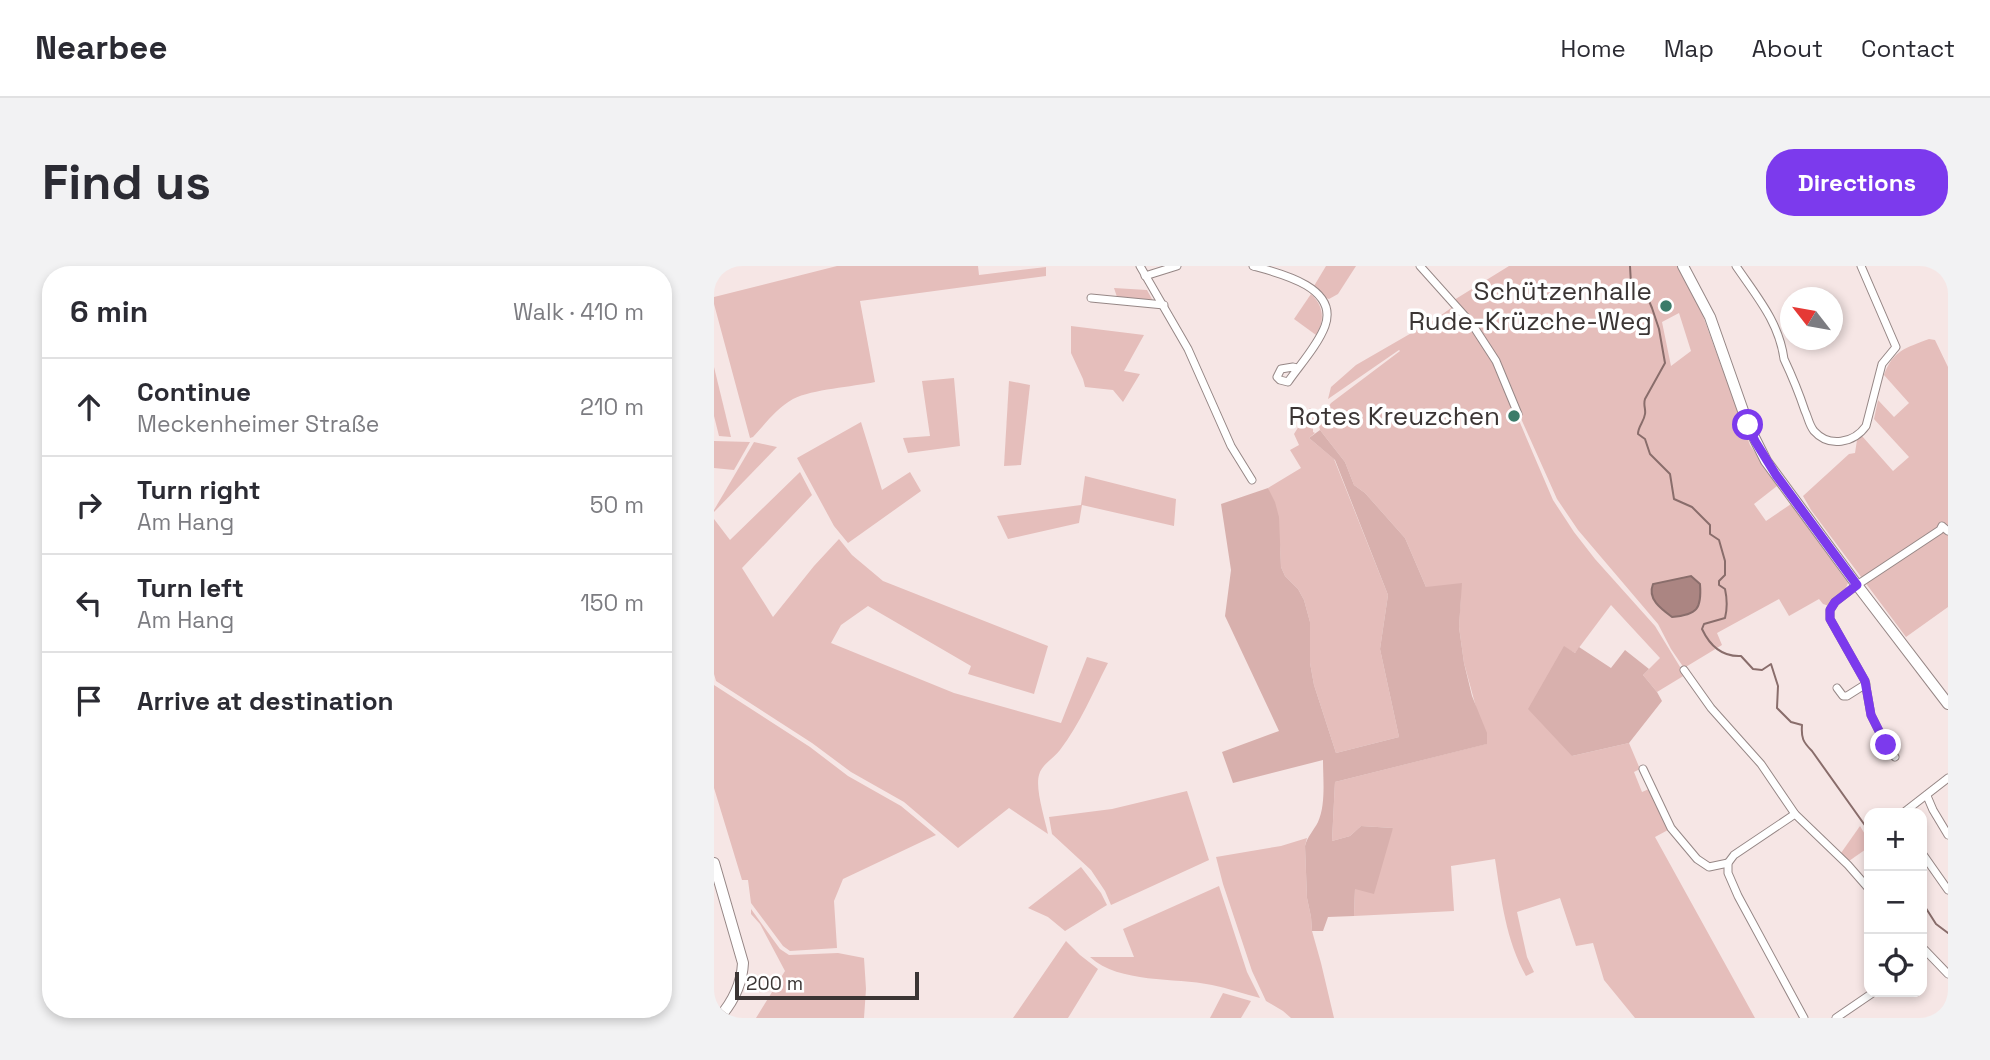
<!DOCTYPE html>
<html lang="en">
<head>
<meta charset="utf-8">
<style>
  body { margin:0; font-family:"Space Grotesk",sans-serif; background:#f2f2f3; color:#2b2b33 }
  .controls { position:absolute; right:21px; bottom:21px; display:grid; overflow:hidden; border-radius:14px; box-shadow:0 4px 10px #0003 }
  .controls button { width:63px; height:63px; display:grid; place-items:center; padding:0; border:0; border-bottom:2px solid #e1e1e2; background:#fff; color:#2b2b33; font:35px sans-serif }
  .compass { position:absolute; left:1066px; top:21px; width:63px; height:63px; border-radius:50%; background:#fff; box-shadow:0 4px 10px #0003; rotate:301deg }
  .scale { position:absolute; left:21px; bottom:18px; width:184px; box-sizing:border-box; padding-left:7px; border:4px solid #3b3534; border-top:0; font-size:19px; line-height:24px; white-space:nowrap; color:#3b3534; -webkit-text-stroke:5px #fff; paint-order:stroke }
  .stop { position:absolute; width:21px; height:21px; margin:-16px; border:5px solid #7c3aed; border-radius:50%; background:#fff }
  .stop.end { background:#7c3aed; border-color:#fff; box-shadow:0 2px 7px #0008 }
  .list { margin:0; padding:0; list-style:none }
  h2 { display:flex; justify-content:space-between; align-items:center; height:91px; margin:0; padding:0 28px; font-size:30px }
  h2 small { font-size:23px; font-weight:400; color:#7c7c81 }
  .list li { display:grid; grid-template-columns:46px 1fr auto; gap:21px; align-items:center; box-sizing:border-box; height:98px; padding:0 28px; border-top:2px solid #e1e1e2 }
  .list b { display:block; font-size:26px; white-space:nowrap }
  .list p { margin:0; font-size:23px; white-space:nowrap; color:#7c7c81 }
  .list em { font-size:23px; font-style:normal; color:#7c7c81 }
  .icon { flex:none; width:38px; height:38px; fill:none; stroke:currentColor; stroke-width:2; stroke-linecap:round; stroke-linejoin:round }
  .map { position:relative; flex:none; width:1234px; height:752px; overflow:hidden; border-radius:28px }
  header { display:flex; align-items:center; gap:42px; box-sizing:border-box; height:98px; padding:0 35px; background:#fff; border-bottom:2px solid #e1e1e2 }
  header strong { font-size:33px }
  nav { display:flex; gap:38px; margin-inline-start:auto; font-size:24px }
  .intro { display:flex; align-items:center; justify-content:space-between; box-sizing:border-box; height:168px; padding:0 42px }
  h1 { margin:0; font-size:49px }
  .button { padding:18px 32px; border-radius:28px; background:#7c3aed; color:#fff; font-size:24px; font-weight:700 }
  main { display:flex; gap:42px; padding:0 42px }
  aside { flex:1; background:#fff; border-radius:28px; box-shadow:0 4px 10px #0003 }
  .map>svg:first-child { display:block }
  .green { fill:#e5bebb; fill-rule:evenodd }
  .forest { fill:#d8b0ad }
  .water { fill:#ab8582; stroke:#896d6b; stroke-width:2 }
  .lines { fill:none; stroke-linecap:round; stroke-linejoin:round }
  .stream { stroke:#896d6b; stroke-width:2 }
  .street-casing { stroke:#968786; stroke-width:9 }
  .secondary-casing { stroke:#968786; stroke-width:12 }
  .street { stroke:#fff; stroke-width:7 }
  .secondary { stroke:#fff; stroke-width:10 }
  .route { stroke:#7c3aed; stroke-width:9 }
  .poi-dot { fill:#3b7b69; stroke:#fff; stroke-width:2.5 }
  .labels { text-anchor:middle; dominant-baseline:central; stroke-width:7; stroke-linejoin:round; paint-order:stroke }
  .poi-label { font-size:26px; fill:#3b3534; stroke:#fff; text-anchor:end }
</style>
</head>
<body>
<header>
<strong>Nearbee</strong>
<nav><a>Home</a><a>Map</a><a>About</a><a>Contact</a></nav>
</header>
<div class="intro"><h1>Find us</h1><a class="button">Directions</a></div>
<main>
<aside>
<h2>6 min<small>Walk · 410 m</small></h2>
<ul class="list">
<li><svg class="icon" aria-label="ahead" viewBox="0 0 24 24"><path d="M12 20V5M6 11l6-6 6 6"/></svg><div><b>Continue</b><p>Meckenheimer Straße</p></div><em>210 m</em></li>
<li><svg class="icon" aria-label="right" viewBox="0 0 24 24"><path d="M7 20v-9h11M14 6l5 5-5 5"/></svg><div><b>Turn right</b><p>Am Hang</p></div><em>50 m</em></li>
<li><svg class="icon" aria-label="left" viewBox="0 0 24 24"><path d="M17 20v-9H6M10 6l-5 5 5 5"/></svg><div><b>Turn left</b><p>Am Hang</p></div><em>150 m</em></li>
<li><svg class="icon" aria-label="arrive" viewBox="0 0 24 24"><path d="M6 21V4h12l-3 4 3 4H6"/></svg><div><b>Arrive at destination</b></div></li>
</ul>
</aside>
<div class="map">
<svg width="1234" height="752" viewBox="0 0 1234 752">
  <rect width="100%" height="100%" fill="#f6e6e5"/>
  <g class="green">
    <path d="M 123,0 L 264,0 L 265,9 L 332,1 L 332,10 L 146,35 L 161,116 C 138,121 99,123 79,133 C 63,142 51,158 39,171 L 36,172 L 0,38 L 0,31 Z"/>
    <path d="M 612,0 L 642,0 L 624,28 L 615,33 L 612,32 L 600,20 Z"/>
    <path d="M 795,0 L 964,0 L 985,39 L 1036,179 L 1063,220 L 1040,238 L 1052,255 L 1077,238 L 1134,317 L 1130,326 L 1115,340 L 1109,338 L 1105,333 L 1075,350 L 1065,333 L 1003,367 L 1008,379 L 970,402 L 957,383 L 944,358 L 864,264 L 843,233 L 800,137 L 784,95 L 740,34 ZM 965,47 L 977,85 L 957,100 L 948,56 Z"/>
    <path d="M 400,22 L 433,24 L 439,35 L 403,31 Z"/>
    <path d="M 597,28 C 610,40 611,55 602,69 L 580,53 Z"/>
    <path d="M 740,40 L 757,59 L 780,96 L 839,234 L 860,266 L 881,293 L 941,360 L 971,409 L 943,426 L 929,409 L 946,392 L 897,339 L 861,387 L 850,381 L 858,490 L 915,477 L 926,503 L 920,506 L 928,526 L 935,523 L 954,564 L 941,571 L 1041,752 L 921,752 L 890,714 L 879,677 L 862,680 L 846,632 L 803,646 L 813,691 L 820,706 L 812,710 C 792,675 787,632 781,593 L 737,600 L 740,645 L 640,650 L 641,623 L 679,562 L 647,560 L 636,570 L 618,575 L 621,516 L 772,478 L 750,397 L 745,361 L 747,327 L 712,321 L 691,272 L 651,227 L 640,219 L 631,196 L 606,164 L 604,156 L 617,137 L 686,85 L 685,84 L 614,133 L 617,121 L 642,99 L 720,54 Z"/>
    <path d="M 357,60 L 430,69 L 410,105 L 426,108 L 409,136 L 399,124 L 371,121 L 369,113 L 357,87 Z"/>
    <path d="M 1215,73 L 1221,74 L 1234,101 L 1234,341 L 1192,371 L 1097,244 L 1089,230 L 1135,188 L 1141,187 L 1143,174 L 1148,170 L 1179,205 L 1195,191 L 1160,153 L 1164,134 L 1180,151 L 1195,137 L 1170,109 C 1179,84 1192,82 1215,73 Z"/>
    <path d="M 0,101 L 17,171 L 5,170 L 0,150 Z"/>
    <path d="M 240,112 L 246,180 L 194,187 L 189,172 L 216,170 L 208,115 Z"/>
    <path d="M 295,115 L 316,119 L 307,199 L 290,200 Z"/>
    <path d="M 596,142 L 603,147 L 599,158 L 599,166 L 601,167 L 595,172 L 620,193 L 674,329 L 666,383 L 685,471 L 622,487 L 600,419 L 596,397 L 596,356 L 590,334 L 584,323 L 571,310 L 567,301 L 566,279 L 554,222 L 587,202 L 576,184 L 585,179 L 580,168 Z"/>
    <path d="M 147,156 L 168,224 L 196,206 L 207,225 L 134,277 L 120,260 L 83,192 Z"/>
    <path d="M 0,175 L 36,176 L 20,204 L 0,202 Z"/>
    <path d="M 40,176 L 63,181 L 0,246 L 0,244 Z"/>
    <path d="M 86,206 L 98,229 L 28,302 L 59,351 L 100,300 L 125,273 L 138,289 L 169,315 L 334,380 L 320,428 L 254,408 L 257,400 L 154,340 L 127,359 L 117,377 L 240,427 L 347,457 L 373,391 L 394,397 C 379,426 366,458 346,484 C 340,492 327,499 325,509 C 321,523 331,553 334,568 L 295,542 L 244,582 L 190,536 L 137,506 L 98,477 L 2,415 L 0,408 L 0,253 L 16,274 Z"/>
    <path d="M 371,210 L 462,233 L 460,260 L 368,239 L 365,257 L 294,273 L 283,250 L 367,239 Z"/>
    <path d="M 0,419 L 96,481 L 134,510 L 187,540 L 222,569 L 129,613 L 120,635 L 123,682 L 76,685 L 69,680 L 37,637 L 34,614 L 28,614 L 0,522 Z"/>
    <path d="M 473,525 L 495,594 L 397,639 L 391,625 L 377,604 L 338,568 L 335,551 L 398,543 Z"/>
    <path d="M 1146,560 L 1155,575 L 1155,581 L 1135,595 L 1127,587 Z"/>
    <path d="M 593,572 L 591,580 L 593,632 L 597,651 L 598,665 L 607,697 L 620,752 L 577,752 L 569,745 L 552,735 L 538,705 L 509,618 L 502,591 L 567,580 Z"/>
    <path d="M 367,601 L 387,627 L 393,639 L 351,665 L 334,651 L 314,642 Z"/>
    <path d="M 505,620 L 533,706 L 546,732 C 530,728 514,722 498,719 C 460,711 406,718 376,691 L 420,691 L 409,663 Z"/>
    <path d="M 37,643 L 66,683 L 75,689 L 124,687 L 150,692 L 152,723 L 150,752 L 42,752 L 71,705 L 46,658 L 37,648 Z"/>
    <path d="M 352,675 L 366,689 L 384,703 L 354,752 L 299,752 Z"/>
    <path d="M 509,727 L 537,735 L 527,752 L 496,752 Z"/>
  </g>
  <g class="forest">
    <path d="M 606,164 L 631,196 L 640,219 L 651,227 L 691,272 L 712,321 L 748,317 L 745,361 L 750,397 L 758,430 L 773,467 L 773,478 L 621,516 L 618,575 L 636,570 L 647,560 L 679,562 L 660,628 L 641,623 L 640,650 L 614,651 L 609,665 L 598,665 L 597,651 L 593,632 L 591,580 C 593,571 600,564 604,556 C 612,538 609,513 609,494 L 519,517 L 508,486 L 565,465 L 511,350 L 517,304 L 507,238 L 554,222 L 561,236 L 565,251 L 567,301 L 571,310 L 584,323 L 590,334 L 596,356 L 596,397 L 600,419 L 622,487 L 685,471 L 666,383 L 674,329 L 621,194 L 595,172 Z"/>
    <path d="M 850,380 L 861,387 L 865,381 L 897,402 L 911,384 L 935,403 L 929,409 L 943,426 L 948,435 L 915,477 L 858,490 L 814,443 Z"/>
  </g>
  <path class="water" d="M 977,310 L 986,318 C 988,343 983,349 958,351 C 947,343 933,333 939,318 Z"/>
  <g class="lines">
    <g class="stream">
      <path d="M 916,0 L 917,18 L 921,23 L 932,28 L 938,42 L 945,63 L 951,97 L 931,133 C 929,139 932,143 931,148 C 930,156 924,160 924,168 L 931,173 L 936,188 L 956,208 L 960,233 L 978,241 L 996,259 L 996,268 L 1005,274 L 1011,295 L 1011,309 L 1005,315 L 1005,319 L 1011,323 C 1013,332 1013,344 1011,352 L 990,358 L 988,363 C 996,380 1008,391 1027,390 L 1039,403 L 1048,404 L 1057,398 L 1064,420 L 1063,442 L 1077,456 L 1088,459 C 1087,472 1089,476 1098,485 L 1155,565"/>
      <path d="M 1208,636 L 1222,658 L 1234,667"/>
    </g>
    <g class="street-casing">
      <g id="street">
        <path d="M 426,0 L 474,83 L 517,180 L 538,214"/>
        <path d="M 539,0 C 565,7 625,21 611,60 C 604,79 585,100 574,116 L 566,114 L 563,111 L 567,103 L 579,101 L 583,102"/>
        <path d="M 706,0 L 758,58 L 782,95 L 804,148"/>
        <path d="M 1022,0 C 1043,31 1065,56 1070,93 C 1078,110 1085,127 1091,145 C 1094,151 1095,159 1100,165 C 1115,182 1140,177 1152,160 L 1168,98 L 1182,81 L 1147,0"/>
        <path d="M 431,10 L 463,0"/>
        <path d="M 377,32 L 450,39"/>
        <path d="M 970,404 L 997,442 L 1047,498 L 1081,548 L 1134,599 L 1155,623"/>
        <path d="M 1123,422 L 1129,430 L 1133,430 L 1152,418"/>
        <path d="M 1181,491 L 1172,479 L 1157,449 L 1151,415 L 1116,353 L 1116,344 L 1121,336 L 1143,319 L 1226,264 L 1228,260 L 1234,265"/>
        <path d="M 929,503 L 957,562 L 983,593 L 995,601 L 1014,597"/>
        <path d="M 1213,530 L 1219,544 L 1234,569"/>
        <path d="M 1189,547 L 1234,512"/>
        <path d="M 1081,548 L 1020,589 L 1014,597 L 1014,607 L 1024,630 L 1090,752"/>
        <path d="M 1208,587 L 1234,624"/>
        <path d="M 1208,681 L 1234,708"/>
        <path d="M 1122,752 L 1160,726"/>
      </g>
    </g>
    <g class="secondary-casing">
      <g id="secondary">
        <path d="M 969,0 L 996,51 L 1034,159 L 1052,195 L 1143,319 L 1234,438"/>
        <path d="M 0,597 L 29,697 C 28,718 18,737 5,752"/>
      </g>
    </g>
    <use href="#street" class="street"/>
    <use href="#secondary" class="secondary"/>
  </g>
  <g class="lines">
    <path class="route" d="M 1034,159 L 1041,175 L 1062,209 L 1143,319 L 1121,336 L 1116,344 L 1116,353 L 1151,415 L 1157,449 L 1172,479"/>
  </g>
  <g class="poi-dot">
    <circle cx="952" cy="40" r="7"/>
    <circle cx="800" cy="150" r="7"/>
  </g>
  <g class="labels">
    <g class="poi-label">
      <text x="938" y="25">Schützenhalle<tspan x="938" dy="30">Rude-Krüzche-Weg</tspan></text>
      <text x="786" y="150">Rotes Kreuzchen</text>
    </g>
  </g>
</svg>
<div class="controls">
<button>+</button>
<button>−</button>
<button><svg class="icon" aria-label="locate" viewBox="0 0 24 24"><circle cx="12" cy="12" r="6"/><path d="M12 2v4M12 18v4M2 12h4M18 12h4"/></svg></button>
</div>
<svg class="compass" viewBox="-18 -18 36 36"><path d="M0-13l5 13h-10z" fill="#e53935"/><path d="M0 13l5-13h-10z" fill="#7c7c81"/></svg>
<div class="scale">200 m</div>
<div class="stop" style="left:1034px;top:159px"></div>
<div class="stop end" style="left:1172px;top:479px"></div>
</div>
</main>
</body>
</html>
